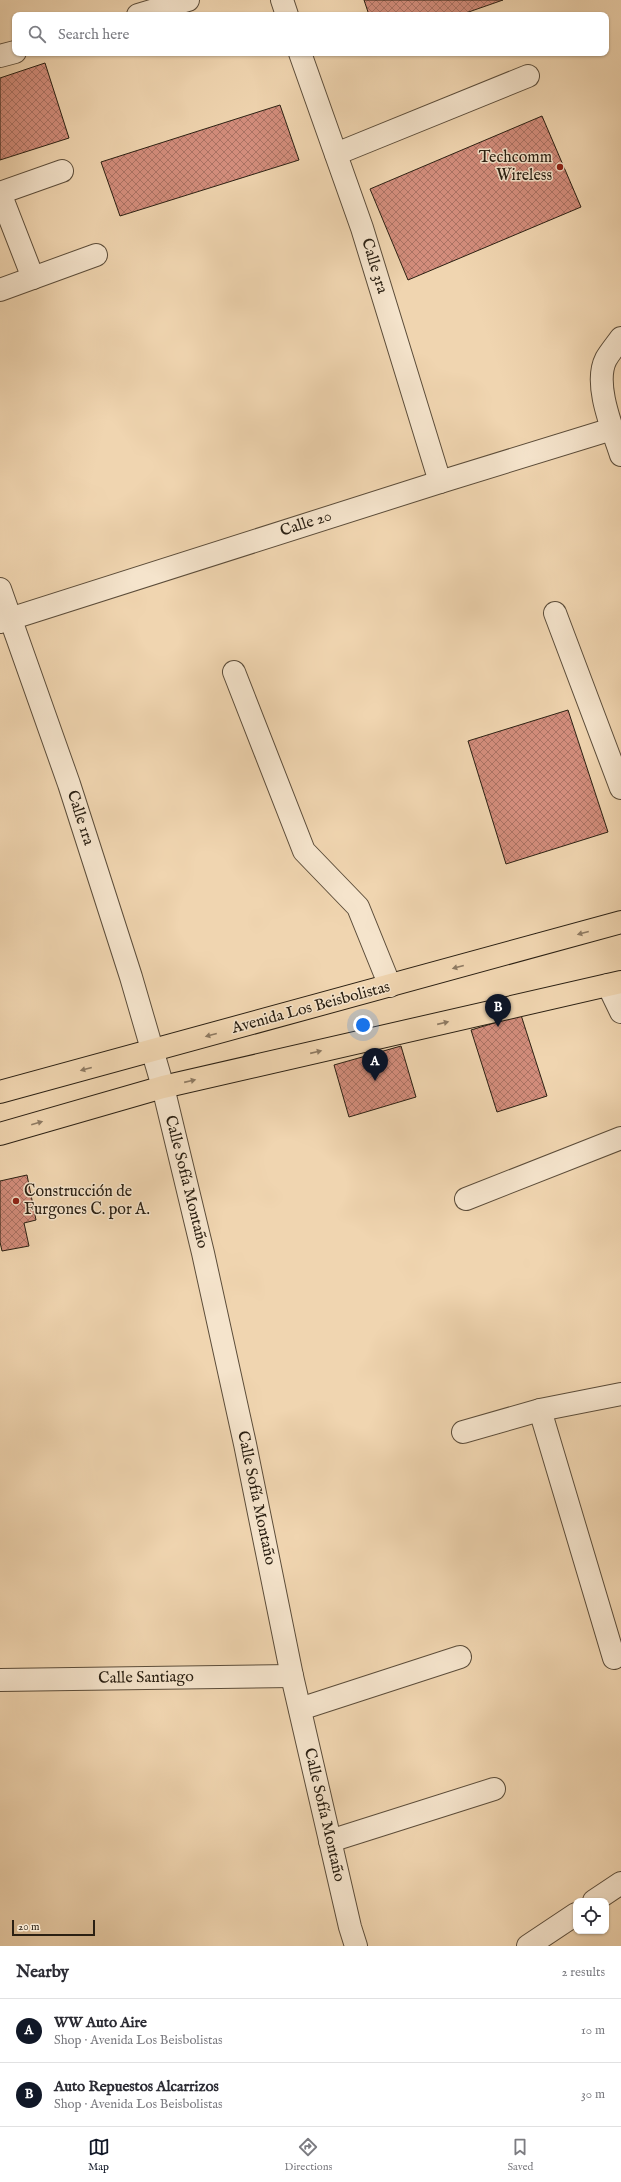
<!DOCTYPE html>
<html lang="en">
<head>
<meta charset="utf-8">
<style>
  body { margin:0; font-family:"IM FELL English",serif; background:#f7f7f7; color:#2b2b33 }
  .controls { position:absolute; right:12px; bottom:12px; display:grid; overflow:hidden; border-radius:8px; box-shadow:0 1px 3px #0004 }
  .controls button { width:36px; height:36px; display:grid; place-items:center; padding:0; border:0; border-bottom:1px solid #e1e1e2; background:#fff; color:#2b2b33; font:20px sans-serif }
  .scale { position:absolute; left:12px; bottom:10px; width:83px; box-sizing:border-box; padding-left:4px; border:2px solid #2b2013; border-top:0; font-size:11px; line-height:14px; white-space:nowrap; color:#2b2013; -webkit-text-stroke:3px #f5e4cc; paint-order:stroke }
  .you { position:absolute; left:363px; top:1025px; width:14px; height:14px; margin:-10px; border:3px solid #fff; border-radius:50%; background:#1a73e8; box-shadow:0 0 0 6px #1a73e833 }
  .badge { display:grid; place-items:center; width:26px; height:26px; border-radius:50%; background:#111827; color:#fff; font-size:13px; font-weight:700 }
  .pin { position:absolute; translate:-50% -33px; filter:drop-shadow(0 1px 2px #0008) }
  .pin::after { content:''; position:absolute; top:21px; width:14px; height:12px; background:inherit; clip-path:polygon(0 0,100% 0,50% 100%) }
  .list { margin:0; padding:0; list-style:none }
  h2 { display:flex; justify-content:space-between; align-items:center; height:52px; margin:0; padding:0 16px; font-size:17px }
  h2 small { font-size:13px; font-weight:400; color:#7c7c81 }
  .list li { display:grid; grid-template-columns:26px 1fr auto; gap:12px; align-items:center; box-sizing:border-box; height:64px; padding:0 16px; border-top:1px solid #e1e1e2 }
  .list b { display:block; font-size:15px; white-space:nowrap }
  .list p { margin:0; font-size:13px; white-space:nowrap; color:#7c7c81 }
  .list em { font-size:13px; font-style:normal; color:#7c7c81 }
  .icon { flex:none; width:22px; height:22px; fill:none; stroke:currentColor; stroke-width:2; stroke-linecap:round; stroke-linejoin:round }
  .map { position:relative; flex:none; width:621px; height:1946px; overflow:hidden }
  .search { position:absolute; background:#fff; box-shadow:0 1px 3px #0004; left:12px; right:12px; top:12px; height:44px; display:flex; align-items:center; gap:10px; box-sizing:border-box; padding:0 14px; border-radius:8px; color:#7c7c81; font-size:15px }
  .sheet { height:180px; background:#fff }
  nav { display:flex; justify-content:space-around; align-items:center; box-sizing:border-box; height:56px; border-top:1px solid #e1e1e2; background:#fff; font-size:11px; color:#7c7c81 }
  nav a { display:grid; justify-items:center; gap:2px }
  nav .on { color:#111827 }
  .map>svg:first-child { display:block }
  .building { fill:url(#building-cross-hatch); stroke:#2b2013 }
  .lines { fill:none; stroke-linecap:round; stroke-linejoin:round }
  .minor-casing { stroke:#5c4d3a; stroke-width:24 }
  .major-casing { stroke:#2b2013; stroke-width:24 }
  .minor { stroke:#f5e4cc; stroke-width:22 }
  .major { stroke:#f0d5b0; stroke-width:22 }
  .oneway { fill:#8e7a62 }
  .poi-dot { fill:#8f2418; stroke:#f5e4cc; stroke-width:1.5 }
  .labels { text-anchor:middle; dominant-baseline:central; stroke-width:3; stroke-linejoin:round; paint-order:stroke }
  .poi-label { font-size:16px; fill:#2b2013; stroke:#f5e4cc; text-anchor:end }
  .street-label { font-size:16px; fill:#2b2013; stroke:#f5e4cc }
</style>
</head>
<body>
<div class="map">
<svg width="621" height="1946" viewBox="0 0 621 1946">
  <defs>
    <pattern id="building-cross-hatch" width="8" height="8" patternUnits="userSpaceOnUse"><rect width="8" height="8" fill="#d38d7c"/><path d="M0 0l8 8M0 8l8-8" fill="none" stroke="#ab7364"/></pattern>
  </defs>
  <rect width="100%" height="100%" fill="#f0d5b0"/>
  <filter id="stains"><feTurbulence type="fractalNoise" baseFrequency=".005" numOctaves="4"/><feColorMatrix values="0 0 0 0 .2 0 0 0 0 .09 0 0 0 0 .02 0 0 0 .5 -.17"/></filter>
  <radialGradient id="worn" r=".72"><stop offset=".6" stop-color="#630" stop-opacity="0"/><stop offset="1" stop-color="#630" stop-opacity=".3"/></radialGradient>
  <g class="building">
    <path d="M 364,0 L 503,0 L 460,15 L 369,15 Z"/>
    <path d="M 45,63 L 69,138 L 0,160 L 0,78 Z"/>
    <path d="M 280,105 L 299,160 L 120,216 L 101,162 Z"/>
    <path d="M 542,116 L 581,207 L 408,280 L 370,189 Z"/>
    <path d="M 568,710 L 608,832 L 506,864 L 468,741 Z"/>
    <path d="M 521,1015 L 547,1096 L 497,1112 L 471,1030 Z"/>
    <path d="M 401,1046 L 416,1097 L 349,1117 L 334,1065 Z"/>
    <path d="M 27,1175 L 36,1220 L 24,1223 L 29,1246 L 2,1251 L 0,1242 L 0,1181 Z"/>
  </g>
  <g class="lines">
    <g class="minor-casing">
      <g id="minor">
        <path d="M 282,0 L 287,15"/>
        <path d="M 138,15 L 188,0"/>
        <path d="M 300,53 L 362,228 L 440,482"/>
        <path d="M 0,56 L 15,52"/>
        <path d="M 336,154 L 528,76"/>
        <path d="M 33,278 L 0,193 L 62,171"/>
        <path d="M 0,290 L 96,255"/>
        <path d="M 621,338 C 616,345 610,352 606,359 C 593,384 613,430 621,455"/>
        <path d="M 0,589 L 69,784 L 131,977 L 163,1087 L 203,1253 L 245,1444 L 292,1676 L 350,1927 L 356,1946"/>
        <path d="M 555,613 L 621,788"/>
        <path d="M 0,622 L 440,482 L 612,429"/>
        <path d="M 234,672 L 304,851 L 358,907 L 390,986"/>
        <path d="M 608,985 L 621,1012"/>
        <path d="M 466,1199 L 621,1138"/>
        <path d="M 540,1410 L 614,1658"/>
        <path d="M 463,1432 L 540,1410 L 621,1394"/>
        <path d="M 0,1680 L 292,1676"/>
        <path d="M 300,1709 L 460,1657"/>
        <path d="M 330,1841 L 494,1789"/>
        <path d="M 594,1901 L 621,1883"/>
        <path d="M 528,1946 L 576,1914"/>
      </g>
    </g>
    <g class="major-casing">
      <g id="major">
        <path d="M 0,1092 L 621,922"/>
        <path d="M 0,1134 L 163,1087 L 621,982"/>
      </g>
    </g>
    <use href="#minor" class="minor"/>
    <use href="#major" class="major"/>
  </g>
  <defs><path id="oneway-solid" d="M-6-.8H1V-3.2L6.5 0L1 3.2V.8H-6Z"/></defs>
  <g class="oneway">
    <use href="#oneway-solid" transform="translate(583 933) rotate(165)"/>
    <use href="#oneway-solid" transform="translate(458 967) rotate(165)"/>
    <use href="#oneway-solid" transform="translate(443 1023) rotate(-13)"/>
    <use href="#oneway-solid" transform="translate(211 1035) rotate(165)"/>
    <use href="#oneway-solid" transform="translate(316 1052) rotate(-13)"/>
    <use href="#oneway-solid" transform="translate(86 1069) rotate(165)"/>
    <use href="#oneway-solid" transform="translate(190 1081) rotate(-13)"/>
    <use href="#oneway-solid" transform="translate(37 1123) rotate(-16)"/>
  </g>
  <g class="poi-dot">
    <circle cx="560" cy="167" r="4"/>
    <circle cx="16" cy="1201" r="4"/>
  </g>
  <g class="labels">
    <g class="poi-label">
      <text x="552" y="158">Techcomm<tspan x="552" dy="18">Wireless</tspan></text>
      <text x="24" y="1192" text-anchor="start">Construcción de<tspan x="24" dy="18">Furgones C. por A.</tspan></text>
    </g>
    <g class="street-label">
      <text transform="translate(374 266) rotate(73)">Calle 3ra</text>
      <text transform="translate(306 524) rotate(-18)">Calle 20</text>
      <text transform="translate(80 818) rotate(72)">Calle 1ra</text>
      <text transform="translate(311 1008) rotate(-15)">Avenida Los Beisbolistas</text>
      <text transform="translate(186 1182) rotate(76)">Calle Sofía Montaño</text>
      <text transform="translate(256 1498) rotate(78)">Calle Sofía Montaño</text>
      <text transform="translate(146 1678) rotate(-1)">Calle Santiago</text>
      <text transform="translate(324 1815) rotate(77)">Calle Sofía Montaño</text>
    </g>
  </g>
  <rect width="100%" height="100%" filter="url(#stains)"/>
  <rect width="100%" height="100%" fill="url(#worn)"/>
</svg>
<div class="controls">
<button><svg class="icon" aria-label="locate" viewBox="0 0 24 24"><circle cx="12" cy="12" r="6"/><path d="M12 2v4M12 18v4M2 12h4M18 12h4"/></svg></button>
</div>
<div class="scale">20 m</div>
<div class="you"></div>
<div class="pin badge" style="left:375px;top:1081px">A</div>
<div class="pin badge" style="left:498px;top:1027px">B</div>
<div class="search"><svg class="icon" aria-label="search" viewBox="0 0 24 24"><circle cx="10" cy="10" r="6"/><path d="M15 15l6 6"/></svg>Search here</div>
</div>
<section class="sheet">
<h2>Nearby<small>2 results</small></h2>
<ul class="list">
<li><span class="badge">A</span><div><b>WW Auto Aire</b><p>Shop · Avenida Los Beisbolistas</p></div><em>10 m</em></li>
<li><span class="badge">B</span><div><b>Auto Repuestos Alcarrizos</b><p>Shop · Avenida Los Beisbolistas</p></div><em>30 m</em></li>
</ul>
</section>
<nav>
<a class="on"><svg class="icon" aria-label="map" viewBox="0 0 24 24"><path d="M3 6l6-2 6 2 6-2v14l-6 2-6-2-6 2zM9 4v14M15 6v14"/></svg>Map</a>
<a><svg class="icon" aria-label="directions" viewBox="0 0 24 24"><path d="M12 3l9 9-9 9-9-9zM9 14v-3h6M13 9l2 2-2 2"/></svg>Directions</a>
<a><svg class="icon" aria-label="saved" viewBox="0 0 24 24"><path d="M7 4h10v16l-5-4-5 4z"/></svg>Saved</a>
</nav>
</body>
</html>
